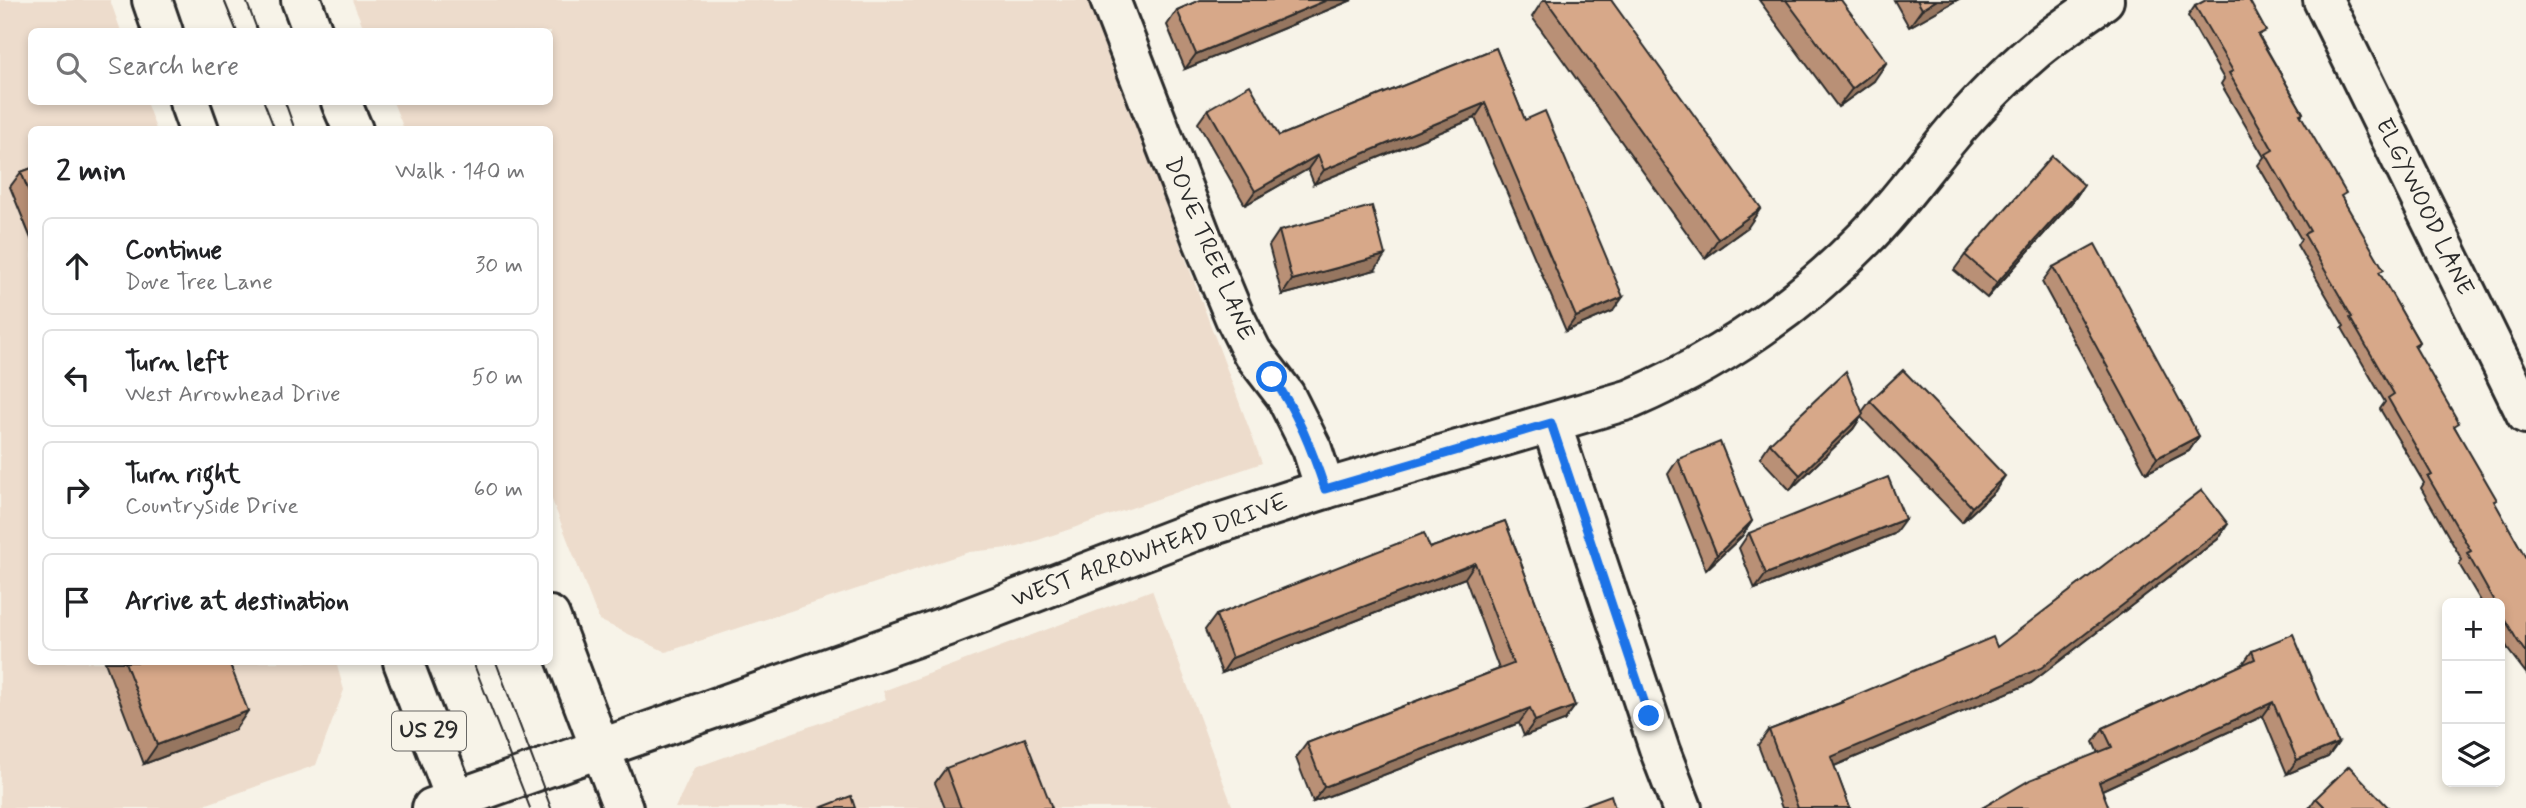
<!DOCTYPE html>
<html lang="en">
<head>
<meta charset="utf-8">
<style>
  body { margin:0; font-family:Mynerve,sans-serif; background:#f2f2f2; color:#202124 }
  .controls { position:absolute; right:21px; bottom:21px; display:grid; overflow:hidden; border-radius:10px; box-shadow:0 4px 10px #0003 }
  .controls button { width:63px; height:63px; display:grid; place-items:center; padding:0; border:0; border-bottom:2px solid #e0e0e0; background:#fff; color:#202124; font:35px sans-serif }
  .stop { position:absolute; width:21px; height:21px; margin:-16px; border:5px solid #1a73e8; border-radius:50%; background:#fff }
  .stop.end { background:#1a73e8; border-color:#fff; box-shadow:0 2px 7px #0008 }
  .list { margin:0; padding:0; list-style:none }
  h2 { display:flex; justify-content:space-between; align-items:center; height:91px; margin:0; padding:0 28px; font-size:30px }
  h2 small { font-size:23px; font-weight:400; color:#757577 }
  .list li { display:grid; grid-template-columns:46px 1fr auto; gap:21px; align-items:center; box-sizing:border-box; height:98px; margin:0 14px 14px; padding:0 14px; border:2px solid #e0e0e0; border-radius:10px }
  .list b { display:block; font-size:26px; white-space:nowrap }
  .list p { margin:0; font-size:23px; white-space:nowrap; color:#757577 }
  .list em { font-size:23px; font-style:normal; color:#757577 }
  .icon { flex:none; width:38px; height:38px; fill:none; stroke:currentColor; stroke-width:2; stroke-linecap:round; stroke-linejoin:round }
  .map { position:relative; flex:none; width:2526px; height:808px; overflow:hidden }
  .search { position:absolute; background:#fff; box-shadow:0 4px 10px #0003; left:28px; top:28px; width:525px; height:77px; display:flex; align-items:center; gap:18px; box-sizing:border-box; padding:0 24px; border-radius:10px; color:#757577; font-size:26px }
  .panel { position:absolute; background:#fff; box-shadow:0 4px 10px #0003; left:28px; top:126px; width:525px; height:539px; border-radius:10px }
  .map>svg:first-child { display:block }
  .built { fill:#eddccc }
  .lines { fill:none; stroke-linecap:round; stroke-linejoin:round }
  .street-casing { stroke:#2b2b2b; stroke-width:44 }
  .primary-casing { stroke:#2b2b2b; stroke-width:44 }
  .street { stroke:#f7f3e8; stroke-width:38 }
  .primary { stroke:#f7f3e8; stroke-width:38 }
  .tram { stroke:#2b2b2b; stroke-width:2 }
  .wall { fill:#b99076; stroke:#2b2b2b; stroke-width:2 }
  .shaded-wall { fill:#967660; stroke:#2b2b2b; stroke-width:2 }
  .building { fill:#d7a889; stroke:#2b2b2b; stroke-width:2 }
  .route { stroke:#1a73e8; stroke-width:9 }
  .labels { text-anchor:middle; dominant-baseline:central; stroke-width:6; stroke-linejoin:round; paint-order:stroke }
  .shield { fill:#f7f3e8; stroke:#686764; stroke-width:2 }
  .shield-label { font-size:23px; font-weight:bold; fill:#2b2b2b }
  .street-label { font-size:24px; fill:#2b2b2b; stroke:#f7f3e8 }
</style>
</head>
<body>
<div class="map">
<svg width="2526" height="808" viewBox="0 0 2526 808">
  <rect width="100%" height="100%" fill="#f7f3e8"/>
  <filter id="ink" filterUnits="userSpaceOnUse"><feTurbulence type="fractalNoise" baseFrequency=".0143" numOctaves="2"/><feDisplacementMap in="SourceGraphic" scale="14" xChannelSelector="R" yChannelSelector="G"/><feConvolveMatrix kernelMatrix="1 2 1 2 8 2 1 2 1" color-interpolation-filters="sRGB"/></filter>
  <g filter="url(#ink)">
    <g class="built">
      <path d="M 0,0 L 110,0 L 121,31 L 32,32 L 32,102 L 146,102 L 156,129 L 32,130 L 32,662 L 336,662 L 344,690 L 316,765 L 196,808 L 0,808 Z"/>
      <path d="M 352,0 L 1089,0 L 1262,463 L 1018,547 L 969,552 L 666,652 L 599,620 L 550,495 L 550,130 L 404,129 L 393,102 L 550,102 L 550,32 L 365,31 Z"/>
      <path d="M 1152,590 L 1233,808 L 675,808 L 694,768 L 886,699 L 883,691 Z"/>
    </g>
    <g class="lines">
      <g class="street-casing">
        <g id="street">
          <path d="M 1110,0 L 1203,241 L 1235,318 L 1252,352 L 1285,395 L 1312,449 L 1325,489"/>
          <path d="M 2323,0 L 2526,414"/>
          <path d="M 1551,423 L 1660,751 L 1682,808"/>
          <path d="M 432,808 L 947,626 L 1192,532 L 1325,489 L 1631,399 C 1719,361 1798,307 1865,238 C 1899,204 1926,164 1957,128 C 1980,102 2005,76 2032,53 C 2054,34 2080,17 2104,0"/>
        </g>
      </g>
      <g class="primary-casing">
        <g id="primary">
          <path d="M 152,0 L 163,32"/>
          <path d="M 301,0 L 313,32"/>
          <path d="M 189,102 L 199,130"/>
          <path d="M 341,102 L 353,130"/>
          <path d="M 550,616 L 623,808"/>
          <path d="M 403,662 L 459,808"/>
        </g>
      </g>
      <use href="#street" class="street"/>
      <use href="#primary" class="primary"/>
      <g class="tram">
        <path d="M 224,0 L 237,32"/>
        <path d="M 246,0 L 258,32"/>
        <path d="M 264,102 L 275,130"/>
        <path d="M 285,102 L 295,130"/>
        <path d="M 473,662 L 530,808"/>
        <path d="M 496,662 L 551,808"/>
      </g>
    </g>
    <g class="wall">
      <path d="M 1200,0 L 1352,0 L 1185,69 L 1167,25 L 1177,10 Z"/>
      <path d="M 1543,0 L 1611,0 L 1748,227 L 1705,258 L 1532,17 Z"/>
      <path d="M 1759,0 L 1841,0 L 1874,81 L 1838,107 Z"/>
      <path d="M 1894,0 L 1957,0 L 1909,27 Z"/>
      <path d="M 2195,6 L 2261,39 L 2303,113 L 2301,116 L 2380,275 L 2419,342 L 2415,348 L 2455,428 L 2494,503 L 2526,558 L 2526,673 L 2509,651 L 2500,634 L 2500,603 L 2482,603 L 2459,564 L 2462,560 L 2421,488 L 2424,483 L 2380,409 L 2385,402 L 2342,328 L 2344,326 L 2297,245 L 2301,239 L 2258,165 L 2264,157 L 2221,84 L 2224,79 L 2188,16 Z"/>
      <path d="M 1496,48 L 1525,120 L 1613,311 L 1566,331 L 1475,118 L 1314,184 L 1308,169 L 1245,205 L 1198,123 L 1208,109 L 1279,136 Z"/>
      <path d="M 32,168 L 32,241 L 10,187 L 21,172 Z"/>
      <path d="M 2084,185 L 2074,200 L 1987,298 L 1954,270 L 1965,255 Z"/>
      <path d="M 1279,231 L 1375,270 L 1282,295 L 1269,246 Z"/>
      <path d="M 2053,267 L 2199,436 L 2189,451 L 2146,473 L 2042,282 Z"/>
      <path d="M 1870,401 L 1995,491 L 1962,522 L 1861,417 L 1853,429 L 1790,490 L 1760,458 L 1770,443 L 1862,412 Z"/>
      <path d="M 1678,459 L 1752,521 L 1742,536 L 1706,570 L 1668,474 Z"/>
      <path d="M 1505,521 L 1575,706 L 1564,721 L 1524,736 L 1519,723 L 1313,802 L 1296,758 L 1307,743 L 1499,669 L 1465,578 L 1222,673 L 1205,630 L 1216,615 L 1430,548 Z"/>
      <path d="M 1749,533 L 1894,534 L 1755,589 L 1739,548 Z"/>
      <path d="M 2218,539 L 2031,683 L 1834,766 L 1850,808 L 1782,808 L 1758,745 L 1769,730 L 1840,703 L 1842,701 L 1997,647 Z"/>
      <path d="M 2252,651 L 2338,743 L 2328,757 L 2287,774 L 2263,716 L 2102,790 L 1982,808 L 2098,753 L 2093,742 L 2103,728 L 2242,665 Z"/>
      <path d="M 105,662 L 229,662 L 235,730 L 144,764 Z"/>
      <path d="M 946,768 L 1052,808 L 945,808 L 935,783 Z"/>
      <path d="M 2316,798 L 2389,808 L 2309,808 Z"/>
    </g>
    <g class="shaded-wall">
      <path d="M 1327,0 L 1352,0 L 1185,69 L 1196,54 Z"/>
      <path d="M 1937,0 L 1957,0 L 1909,27 L 1922,9 Z"/>
      <path d="M 1887,62 L 1874,81 L 1838,107 L 1852,89 Z"/>
      <path d="M 1485,103 L 1475,118 L 1314,184 L 1324,170 Z"/>
      <path d="M 1318,155 L 1308,169 L 1245,205 L 1255,191 Z"/>
      <path d="M 2084,185 L 2074,200 L 1987,298 L 1997,283 Z"/>
      <path d="M 1761,208 L 1748,227 L 1705,258 L 1718,239 Z"/>
      <path d="M 1385,255 L 1375,270 L 1282,295 L 1292,280 Z"/>
      <path d="M 1623,297 L 1613,311 L 1566,331 L 1576,317 Z"/>
      <path d="M 1863,414 L 1853,429 L 1790,490 L 1800,475 Z"/>
      <path d="M 2199,436 L 2189,451 L 2146,473 L 2157,458 Z"/>
      <path d="M 2005,476 L 1995,491 L 1962,522 L 1972,507 Z"/>
      <path d="M 1905,519 L 1894,534 L 1755,589 L 1766,574 Z"/>
      <path d="M 1752,521 L 1742,536 L 1706,570 L 1717,555 Z"/>
      <path d="M 2228,524 L 2218,539 L 2031,683 L 1820,772 L 1831,757 Z"/>
      <path d="M 1475,563 L 1465,578 L 1222,673 L 1232,658 Z"/>
      <path d="M 2273,702 L 2263,716 L 2089,796 L 2099,782 Z"/>
      <path d="M 1575,706 L 1564,721 L 1524,736 L 1535,721 Z"/>
      <path d="M 1530,708 L 1519,723 L 1313,802 L 1324,787 Z"/>
      <path d="M 248,711 L 235,730 L 144,764 L 157,745 Z"/>
      <path d="M 2338,743 L 2328,757 L 2287,774 L 2297,760 Z"/>
    </g>
    <g class="building">
      <path d="M 1200,0 L 1327,0 L 1196,54 L 1177,10 Z"/>
      <path d="M 1546,0 L 1611,0 L 1761,208 L 1718,239 Z"/>
      <path d="M 1786,0 L 1841,0 L 1887,62 L 1852,89 Z"/>
      <path d="M 1917,0 L 1937,0 L 1922,9 Z"/>
      <path d="M 2206,0 L 2249,0 L 2266,31 L 2258,35 L 2303,113 L 2300,114 L 2346,193 L 2341,196 L 2384,270 L 2379,272 L 2419,342 L 2414,345 L 2459,423 L 2454,426 L 2497,500 L 2494,501 L 2526,558 L 2526,653 L 2517,640 L 2500,611 L 2500,603 L 2495,603 L 2467,553 L 2471,551 L 2428,477 L 2432,475 L 2388,398 L 2394,394 L 2350,318 L 2352,317 L 2304,234 L 2310,231 L 2266,154 L 2273,150 L 2229,73 L 2233,71 L 2195,6 Z"/>
      <path d="M 1496,48 L 1525,120 L 1545,111 L 1623,297 L 1576,317 L 1485,103 L 1324,170 L 1318,155 L 1255,191 L 1208,109 L 1250,85 L 1279,136 Z"/>
      <path d="M 2052,156 L 2084,185 L 1997,283 L 1965,255 Z"/>
      <path d="M 32,168 L 32,199 L 21,172 Z"/>
      <path d="M 1372,206 L 1385,255 L 1292,280 L 1279,231 Z"/>
      <path d="M 2095,244 L 2199,436 L 2157,458 L 2053,267 Z"/>
      <path d="M 1903,370 L 2005,476 L 1972,507 L 1870,401 Z"/>
      <path d="M 1846,371 L 1863,414 L 1800,475 L 1770,443 Z"/>
      <path d="M 1720,442 L 1752,521 L 1717,555 L 1678,459 Z"/>
      <path d="M 1888,477 L 1905,519 L 1766,574 L 1749,533 Z"/>
      <path d="M 2202,490 L 2228,524 L 2041,668 L 1831,757 L 1850,808 L 1798,808 L 1769,730 L 1843,702 L 1842,701 L 1993,637 L 1997,647 Z"/>
      <path d="M 1505,521 L 1575,706 L 1535,721 L 1530,708 L 1324,787 L 1307,743 L 1513,664 L 1475,563 L 1232,658 L 1216,615 L 1424,533 L 1430,548 Z"/>
      <path d="M 2293,634 L 2338,743 L 2297,760 L 2273,702 L 2099,782 L 2109,808 L 1982,808 L 2030,780 L 2112,747 L 2103,728 L 2255,659 L 2252,651 Z"/>
      <path d="M 125,662 L 229,662 L 248,711 L 157,745 Z"/>
      <path d="M 1025,738 L 1052,808 L 961,808 L 946,768 Z"/>
      <path d="M 2349,766 L 2389,808 L 2326,808 L 2316,798 Z"/>
      <path d="M 1611,795 L 1615,808 L 1576,808 Z"/>
      <path d="M 851,796 L 855,808 L 820,808 Z"/>
    </g>
  </g>
  <g class="lines" filter="url(#ink)">
    <path class="route" d="M 1272,377 C 1297,411 1312,450 1325,489 L 1551,423 L 1649,716"/>
  </g>
  <g class="labels">
    <rect class="shield" x="392" y="711.5" width="74" height="39" rx="5"/>
    <g class="shield-label">
      <text x="429" y="731">US 29</text>
    </g>
    <g class="street-label">
      <text transform="translate(2424 207) rotate(64)">ELGYWOOD LANE</text>
      <text transform="translate(1209 249) rotate(67)">DOVE TREE LANE</text>
      <text transform="translate(1150 551) rotate(-20)">WEST ARROWHEAD DRIVE</text>
    </g>
  </g>
</svg>
<div class="controls">
<button>+</button>
<button>−</button>
<button><svg class="icon" aria-label="layers" viewBox="0 0 24 24"><path d="M12 4l9 5-9 5-9-5zM3 14l9 5 9-5"/></svg></button>
</div>
<div class="stop" style="left:1272px;top:377px"></div>
<div class="stop end" style="left:1649px;top:716px"></div>
<div class="search"><svg class="icon" aria-label="search" viewBox="0 0 24 24"><circle cx="10" cy="10" r="6"/><path d="M15 15l6 6"/></svg>Search here</div>
<section class="panel">
<h2>2 min<small>Walk · 140 m</small></h2>
<ul class="list">
<li><svg class="icon" aria-label="ahead" viewBox="0 0 24 24"><path d="M12 20V5M6 11l6-6 6 6"/></svg><div><b>Continue</b><p>Dove Tree Lane</p></div><em>30 m</em></li>
<li><svg class="icon" aria-label="left" viewBox="0 0 24 24"><path d="M17 20v-9H6M10 6l-5 5 5 5"/></svg><div><b>Turn left</b><p>West Arrowhead Drive</p></div><em>50 m</em></li>
<li><svg class="icon" aria-label="right" viewBox="0 0 24 24"><path d="M7 20v-9h11M14 6l5 5-5 5"/></svg><div><b>Turn right</b><p>Countryside Drive</p></div><em>60 m</em></li>
<li><svg class="icon" aria-label="arrive" viewBox="0 0 24 24"><path d="M6 21V4h12l-3 4 3 4H6"/></svg><div><b>Arrive at destination</b></div></li>
</ul>
</section>
</div>
</body>
</html>
